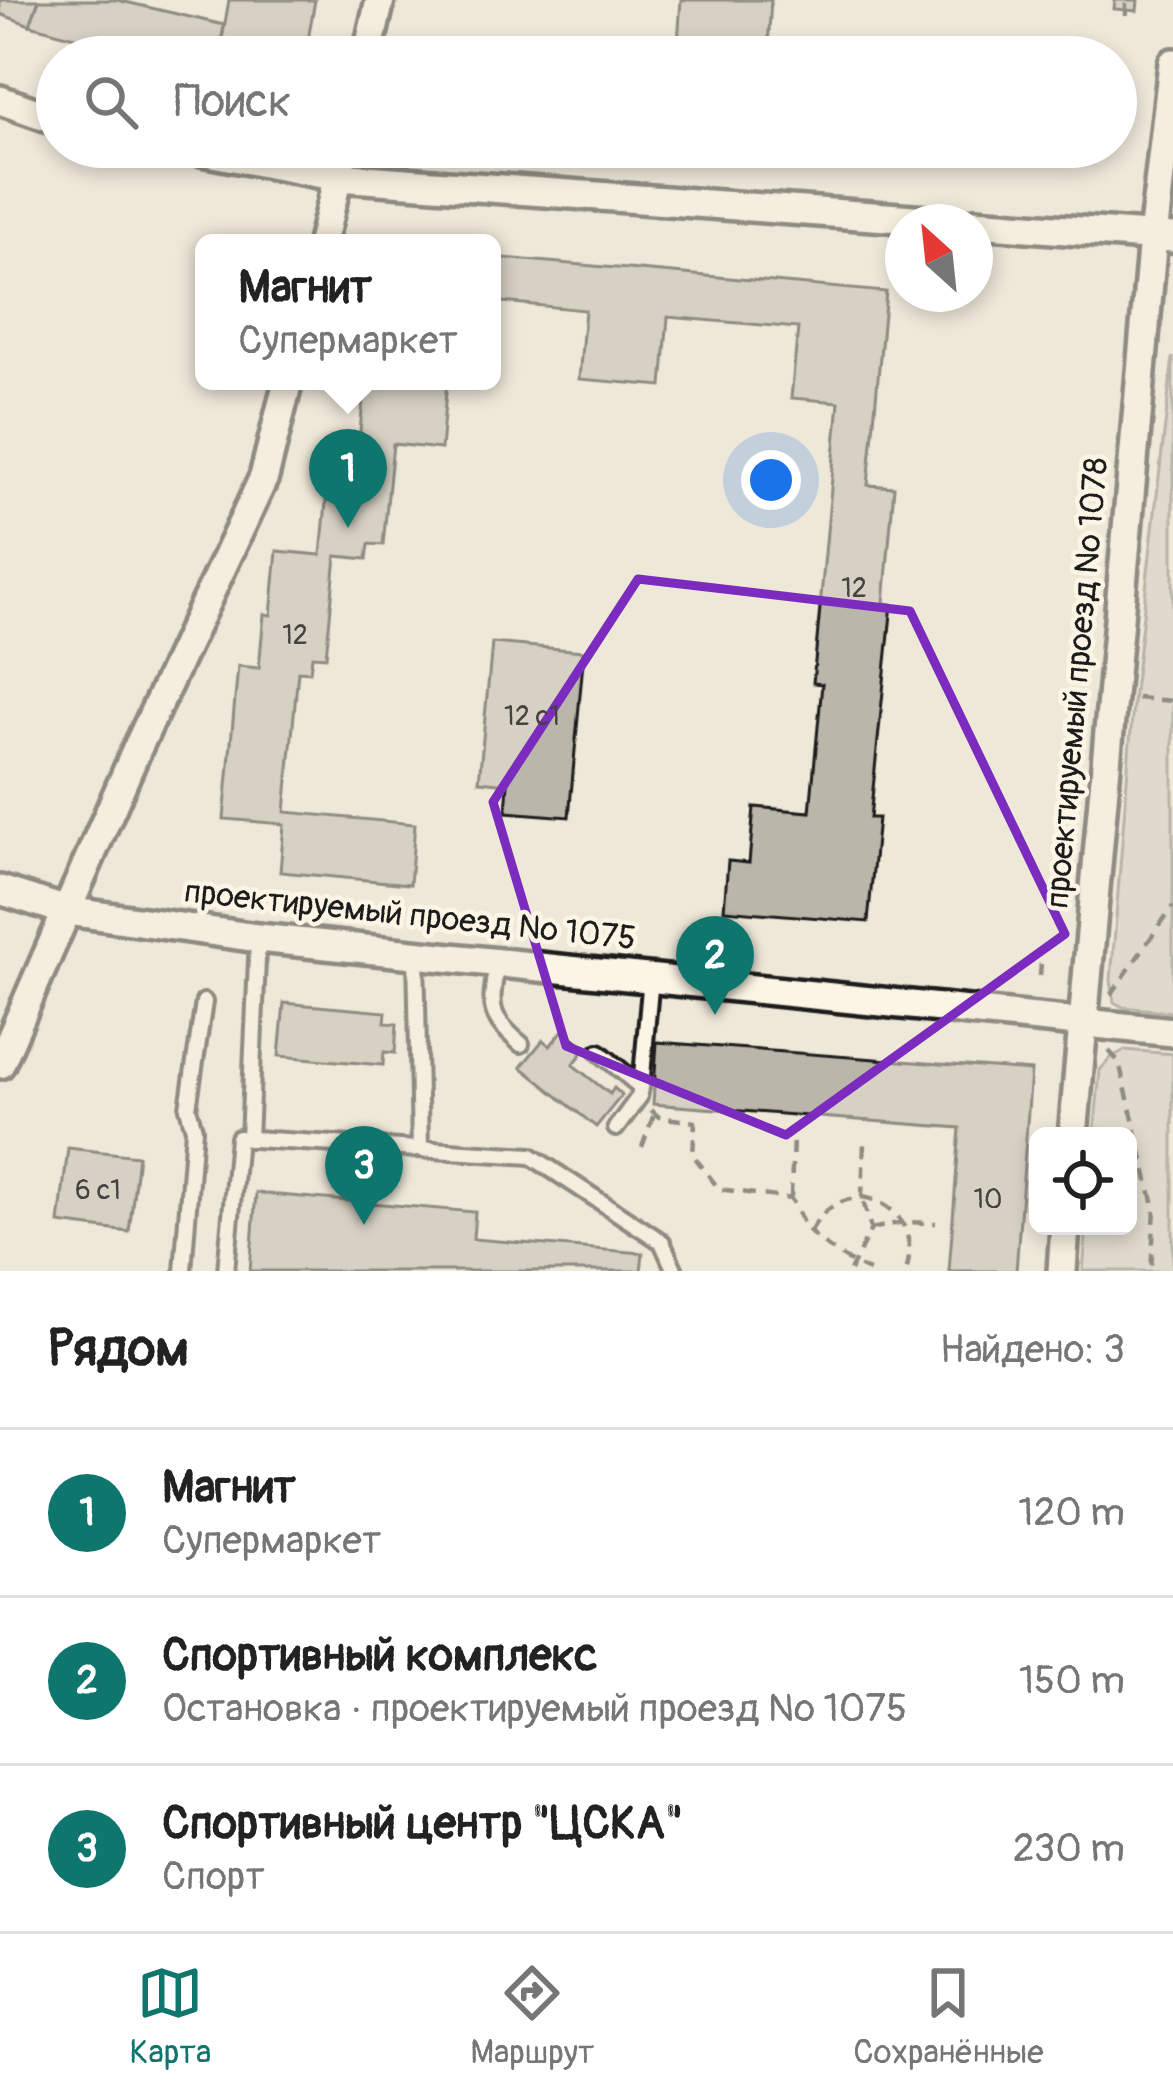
<!DOCTYPE html>
<html lang="ru">
<head>
<meta charset="utf-8">
<style>
  body { margin:0; font-family:Pangolin,sans-serif; background:#f2f2f2; color:#222 }
  .controls { position:absolute; right:36px; bottom:36px; display:grid; overflow:hidden; border-radius:18px; box-shadow:0 6px 18px #0003 }
  .controls button { width:108px; height:108px; display:grid; place-items:center; padding:0; border:0; border-bottom:3px solid #e0e0e0; background:#fff; color:#222; font:60px sans-serif }
  .compass { position:absolute; left:885px; top:204px; width:108px; height:108px; border-radius:50%; background:#fff; box-shadow:0 6px 18px #0003; rotate:333deg }
  .you { position:absolute; left:771px; top:480px; width:42px; height:42px; margin:-30px; border:9px solid #fff; border-radius:50%; background:#1a73e8; box-shadow:0 0 0 18px #1a73e833 }
  .badge { display:grid; place-items:center; width:78px; height:78px; border-radius:50%; background:#0f766e; color:#fff; font-size:39px; font-weight:700 }
  .pin { position:absolute; translate:-50% -99px; filter:drop-shadow(0 3px 6px #0008) }
  .pin::after { content:''; position:absolute; top:63px; width:42px; height:36px; background:inherit; clip-path:polygon(0 0,100% 0,50% 100%) }
  .popup { position:absolute; left:195px; top:234px; width:306px; height:156px; box-sizing:border-box; display:grid; place-content:center; border-radius:18px; background:#fff; filter:drop-shadow(0 3px 9px #0005); font-size:39px; white-space:nowrap; color:#767676 }
  .popup b { font-size:45px; color:#222 }
  .popup::after { content:''; position:absolute; left:50%; top:100%; margin-left:-24px; border:24px solid transparent; border-top-color:#fff }
  .list { margin:0; padding:0; list-style:none }
  h2 { display:flex; justify-content:space-between; align-items:center; height:156px; margin:0; padding:0 48px; font-size:51px }
  h2 small { font-size:39px; font-weight:400; color:#767676 }
  .list li { display:grid; grid-template-columns:78px 1fr auto; gap:36px; align-items:center; box-sizing:border-box; height:168px; padding:0 48px; border-top:3px solid #e0e0e0 }
  .list b { display:block; font-size:45px; white-space:nowrap }
  .list p { margin:0; font-size:39px; white-space:nowrap; color:#767676 }
  .list em { font-size:39px; font-style:normal; color:#767676 }
  .icon { flex:none; width:66px; height:66px; fill:none; stroke:currentColor; stroke-width:2; stroke-linecap:round; stroke-linejoin:round }
  .map { position:relative; flex:none; width:1173px; height:1271px; overflow:hidden }
  .search { position:absolute; background:#fff; box-shadow:0 6px 18px #0003; left:36px; right:36px; top:36px; height:132px; display:flex; align-items:center; gap:30px; box-sizing:border-box; padding:0 42px; border-radius:66px; color:#767676; font-size:45px }
  .sheet { height:660px; background:#fff }
  nav { display:flex; justify-content:space-around; align-items:center; box-sizing:border-box; height:168px; border-top:3px solid #e0e0e0; background:#fff; font-size:33px; color:#767676 }
  nav a { display:grid; justify-items:center; gap:6px }
  nav .on { color:#0f766e }
  .map>svg:first-child { display:block }
  .green { fill:#cfcabd; stroke:#76736c; stroke-width:3 }
  .building { fill:#bab6aa; stroke:#1c1c1c; stroke-width:3 }
  .lines { fill:none; stroke-linecap:round; stroke-linejoin:round }
  .lane-casing { stroke:#1c1c1c; stroke-width:22 }
  .street-casing { stroke:#1c1c1c; stroke-width:36 }
  .path { stroke:#1c1c1c; stroke-width:4.5; stroke-dasharray:12 9; stroke-linecap:butt }
  .lane { stroke:#fcf5e5; stroke-width:14 }
  .street { stroke:#fcf5e5; stroke-width:27 }
  .marked { fill:none; stroke:#7b2cbf; stroke-width:9; stroke-linejoin:round }
  .labels { text-anchor:middle; dominant-baseline:central; stroke-width:9; stroke-linejoin:round; paint-order:stroke }
  .number-label { font-size:27px; fill:#444240 }
  .street-label { font-size:33px; fill:#1c1c1c; stroke:#fcf5e5 }
</style>
</head>
<body>
<div class="map">
<svg width="1173" height="1271" viewBox="0 0 1173 1271">
  <rect width="100%" height="100%" fill="#eee8d9"/>
  <filter id="ink" filterUnits="userSpaceOnUse"><feTurbulence type="fractalNoise" baseFrequency=".00833" numOctaves="2"/><feDisplacementMap in="SourceGraphic" scale="24" xChannelSelector="R" yChannelSelector="G"/><feConvolveMatrix kernelMatrix="1 2 1 2 8 2 1 2 1" color-interpolation-filters="sRGB"/></filter>
  <g filter="url(#ink)">
    <g class="green">
      <path d="M 1173,357 L 1173,1012 L 1123,1007 L 1114,1002 L 1111,980 L 1134,692 Z"/>
      <path d="M 1125,1050 L 1173,1054 L 1173,1271 L 1083,1271 L 1087,1226 L 1128,1226 L 1128,1136 L 1094,1136 L 1100,1070 L 1112,1057 Z"/>
    </g>
    <g class="building">
      <path d="M 0,0 L 39,0 L 30,25 L 0,14 Z"/>
      <path d="M 39,0 L 117,0 L 224,25 L 219,57 L 148,57 L 30,25 Z"/>
      <path d="M 229,0 L 315,0 L 305,57 L 219,57 Z"/>
      <path d="M 681,0 L 771,0 L 768,47 L 921,57 L 677,57 Z"/>
      <path d="M 1115,0 L 1138,0 L 1137,11 L 1114,9 Z"/>
      <path d="M 492,257 L 886,292 L 868,485 L 894,487 L 884,603 L 892,604 L 870,818 L 878,818 L 868,922 L 724,910 L 728,861 L 749,863 L 754,807 L 810,812 L 822,684 L 813,683 L 839,402 L 791,398 L 798,328 L 668,317 L 662,386 L 579,379 L 585,310 L 492,301 Z"/>
      <path d="M 365,381 L 447,381 L 441,449 L 393,444 L 383,545 L 369,544 L 367,559 L 336,556 L 326,657 L 312,656 L 310,672 L 298,671 L 285,812 L 415,824 L 410,884 L 280,872 L 284,824 L 224,819 L 238,666 L 259,668 L 264,614 L 271,615 L 277,551 L 321,555 L 332,439 L 359,441 Z"/>
      <path d="M 492,643 L 584,651 L 569,817 L 506,812 L 508,784 L 479,781 Z"/>
      <path d="M 284,1003 L 386,1012 L 385,1023 L 397,1024 L 395,1053 L 384,1052 L 383,1065 L 279,1056 Z"/>
      <path d="M 563,1030 L 586,1048 L 573,1065 L 610,1094 L 614,1088 L 622,1095 L 596,1127 L 521,1067 L 543,1040 L 550,1046 Z"/>
      <path d="M 657,1042 L 1031,1071 L 1016,1271 L 949,1271 L 960,1128 L 653,1104 Z"/>
      <path d="M 68,1148 L 138,1156 L 129,1232 L 59,1223 Z"/>
      <path d="M 256,1193 L 475,1212 L 473,1239 L 643,1253 L 641,1271 L 250,1271 Z"/>
    </g>
    <g class="lines">
      <g class="lane-casing">
        <g id="lane">
          <path d="M 416,953 L 420,1149"/>
          <path d="M 497,962 C 491,1005 485,1014 521,1044"/>
          <path d="M 599,1052 L 641,1087"/>
          <path d="M 616,1128 L 639,1097 L 641,1087 L 651,977"/>
          <path d="M 249,1139 L 258,938"/>
          <path d="M 183,1271 L 194,1129 L 188,1108 L 204,1002"/>
          <path d="M 226,1271 L 238,1138 L 531,1156 L 662,1242 L 675,1271"/>
        </g>
      </g>
      <g class="street-casing">
        <g id="street">
          <path d="M 367,57 L 380,0"/>
          <path d="M 0,100 L 57,120"/>
          <path d="M 181,147 L 338,177 L 955,222"/>
          <path d="M 975,223 L 1173,238"/>
          <path d="M 322,243 L 345,147"/>
          <path d="M 0,890 L 67,911 L 258,938 L 1173,1032"/>
          <path d="M 0,1064 L 137,749 L 264,477 L 288,381"/>
          <path d="M 1073,1136 L 1153,237 L 1173,63"/>
          <path d="M 1062,1271 L 1065,1226"/>
        </g>
      </g>
      <g class="path">
        <path d="M 1126,15 L 1126,0"/>
        <path d="M 1137,698 L 1173,701"/>
        <path d="M 1040,976 L 1041,962"/>
        <path d="M 1111,995 L 1173,906"/>
        <path d="M 1109,1051 L 1119,1062 L 1155,1209 L 1151,1271"/>
        <path d="M 651,1110 L 659,1117 L 695,1122 L 693,1155 L 719,1189 L 791,1199 C 797,1207 799,1216 804,1225 C 813,1239 853,1265 869,1271"/>
        <path d="M 642,1147 L 654,1114"/>
        <path d="M 791,1197 L 793,1136"/>
        <path d="M 862,1197 C 899,1203 917,1235 906,1271"/>
        <path d="M 871,1229 L 903,1222 L 936,1223"/>
        <path d="M 811,1231 C 822,1209 838,1200 862,1197 L 864,1143"/>
        <path d="M 850,1271 L 871,1229 L 862,1197"/>
      </g>
      <use href="#lane" class="lane"/>
      <use href="#street" class="street"/>
    </g>
  </g>
  <path d="M0 0H1173V1271H0ZM 638,579 L 910,611 L 1065,934 L 786,1135 L 566,1046 L 493,802 Z" fill="#eee8d9" fill-opacity=".55" fill-rule="evenodd"/>
  <path class="marked" d="M 638,579 L 910,611 L 1065,934 L 786,1135 L 566,1046 L 493,802 Z"/>
  <g class="labels">
    <g class="number-label">
      <text x="854" y="588">12</text>
      <text x="295" y="635">12</text>
      <text x="532" y="716">12 с1</text>
      <text x="98" y="1190">6 с1</text>
      <text x="988" y="1199">10</text>
    </g>
    <g class="street-label">
      <text transform="translate(1077 683) rotate(-85)">проектируемый проезд № 1078</text>
      <text transform="translate(410 915) rotate(6)">проектируемый проезд № 1075</text>
    </g>
  </g>
</svg>
<div class="controls">
<button><svg class="icon" aria-label="locate" viewBox="0 0 24 24"><circle cx="12" cy="12" r="6"/><path d="M12 2v4M12 18v4M2 12h4M18 12h4"/></svg></button>
</div>
<svg class="compass" viewBox="-18 -18 36 36"><path d="M0-13l5 13h-10z" fill="#e53935"/><path d="M0 13l5-13h-10z" fill="#767676"/></svg>
<div class="you"></div>
<div class="pin badge" style="left:348px;top:528px">1</div>
<div class="popup"><b>Магнит</b>Супермаркет</div>
<div class="pin badge" style="left:715px;top:1015px">2</div>
<div class="pin badge" style="left:364px;top:1225px">3</div>
<div class="search"><svg class="icon" aria-label="search" viewBox="0 0 24 24"><circle cx="10" cy="10" r="6"/><path d="M15 15l6 6"/></svg>Поиск</div>
</div>
<section class="sheet">
<h2>Рядом<small>Найдено: 3</small></h2>
<ul class="list">
<li><span class="badge">1</span><div><b>Магнит</b><p>Супермаркет</p></div><em>120 m</em></li>
<li><span class="badge">2</span><div><b>Спортивный комплекс</b><p>Остановка · проектируемый проезд № 1075</p></div><em>150 m</em></li>
<li><span class="badge">3</span><div><b>Спортивный центр &quot;ЦСКА&quot;</b><p>Спорт</p></div><em>230 m</em></li>
</ul>
</section>
<nav>
<a class="on"><svg class="icon" aria-label="map" viewBox="0 0 24 24"><path d="M3 6l6-2 6 2 6-2v14l-6 2-6-2-6 2zM9 4v14M15 6v14"/></svg>Карта</a>
<a><svg class="icon" aria-label="directions" viewBox="0 0 24 24"><path d="M12 3l9 9-9 9-9-9zM9 14v-3h6M13 9l2 2-2 2"/></svg>Маршрут</a>
<a><svg class="icon" aria-label="saved" viewBox="0 0 24 24"><path d="M7 4h10v16l-5-4-5 4z"/></svg>Сохранённые</a>
</nav>
</body>
</html>
